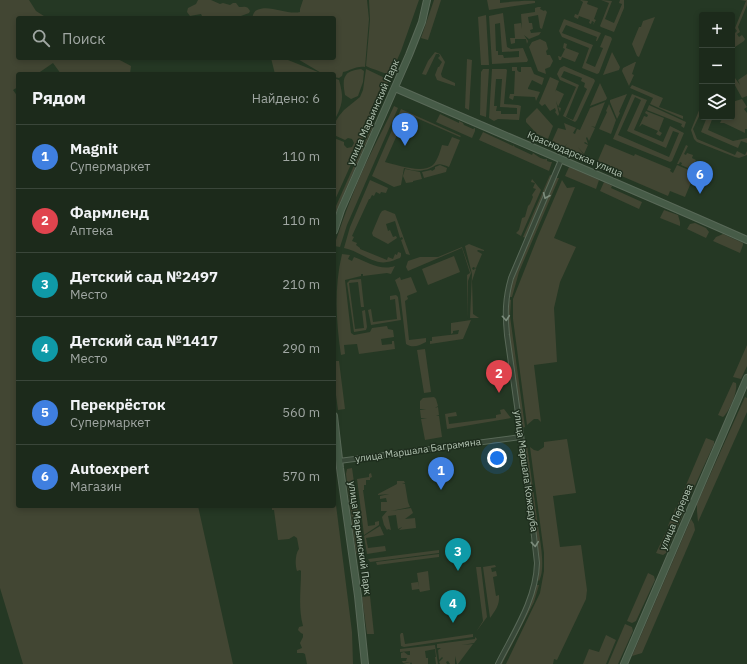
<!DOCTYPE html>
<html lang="ru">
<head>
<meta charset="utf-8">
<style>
  body { margin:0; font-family:"IBM Plex Sans",sans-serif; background:#253224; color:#f1f3f6 }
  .controls { position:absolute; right:12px; top:12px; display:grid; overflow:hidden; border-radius:4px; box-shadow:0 2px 6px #0003 }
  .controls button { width:36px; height:36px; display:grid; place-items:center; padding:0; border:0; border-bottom:1px solid #3a463a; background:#1c2a1b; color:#f1f3f6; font:20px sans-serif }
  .you { position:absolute; left:497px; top:458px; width:14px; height:14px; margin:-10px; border:3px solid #fff; border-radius:50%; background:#1a73e8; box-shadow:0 0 0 6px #1a73e833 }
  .badge { display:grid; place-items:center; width:26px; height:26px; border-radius:50%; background:#d6ab8b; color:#fff; font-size:13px; font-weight:700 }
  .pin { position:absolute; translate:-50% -33px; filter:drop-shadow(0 1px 2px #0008) }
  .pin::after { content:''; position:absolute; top:21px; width:14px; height:12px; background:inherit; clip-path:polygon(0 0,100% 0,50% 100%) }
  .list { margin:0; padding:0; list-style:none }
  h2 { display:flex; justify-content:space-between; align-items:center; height:52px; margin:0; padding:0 16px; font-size:17px }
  h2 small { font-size:13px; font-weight:400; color:#a0a7a3 }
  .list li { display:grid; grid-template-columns:26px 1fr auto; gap:12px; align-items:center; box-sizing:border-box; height:64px; padding:0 16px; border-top:1px solid #3a463a }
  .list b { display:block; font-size:15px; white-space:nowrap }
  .list p { margin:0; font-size:13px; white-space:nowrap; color:#a0a7a3 }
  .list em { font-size:13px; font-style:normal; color:#a0a7a3 }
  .icon { flex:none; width:22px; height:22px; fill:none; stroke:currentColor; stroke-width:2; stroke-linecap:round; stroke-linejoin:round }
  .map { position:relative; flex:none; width:747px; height:664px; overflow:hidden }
  .search { position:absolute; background:#1c2a1b; box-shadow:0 2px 6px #0003; left:16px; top:16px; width:320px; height:44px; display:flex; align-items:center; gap:10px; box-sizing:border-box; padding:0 14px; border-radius:4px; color:#a0a7a3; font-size:15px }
  .panel { position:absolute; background:#1c2a1b; box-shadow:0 2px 6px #0003; left:16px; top:72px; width:320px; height:436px; border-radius:4px }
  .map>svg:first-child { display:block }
  .green { fill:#424633; fill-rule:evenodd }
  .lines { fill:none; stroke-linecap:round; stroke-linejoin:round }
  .street-casing { stroke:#596958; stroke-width:6 }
  .secondary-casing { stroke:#596958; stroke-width:8 }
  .street { stroke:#384838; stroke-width:4 }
  .secondary { stroke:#465b47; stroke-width:6 }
  .oneway { stroke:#7c8c7c }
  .labels { text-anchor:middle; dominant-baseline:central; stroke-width:3; stroke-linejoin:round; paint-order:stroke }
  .street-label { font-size:10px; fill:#b3c4b3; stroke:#1e2d1d }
</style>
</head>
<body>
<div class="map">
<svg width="747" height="664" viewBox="0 0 747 664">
  <rect width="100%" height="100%" fill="#253824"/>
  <g class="green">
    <path d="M 0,0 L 29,0 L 36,11 L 47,18 L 18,18 L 18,58 L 116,58 L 131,66 L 130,74 L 61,74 L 53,63 L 37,74 L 18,74 L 18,87 L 13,90 L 18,97 L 18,506 L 198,506 L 233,664 L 23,664 L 0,588 Z"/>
    <path d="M 198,0 L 211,0 L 220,4 L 223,3 L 230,5 L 233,3 L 236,3 L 239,7 C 244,7 247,5 250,11 L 249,13 L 241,16 L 242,18 L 203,18 L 201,14 L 190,16 L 187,12 L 188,8 L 196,4 Z"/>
    <path d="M 303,0 L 367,0 L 369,19 L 365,67 C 354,66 351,71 343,72 L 342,76 L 339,78 L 334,77 L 334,74 L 275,74 L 271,58 L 283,58 L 323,74 L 296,58 L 334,58 L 334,18 L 252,18 C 253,15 254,11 257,10 C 269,4 287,15 300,12 L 300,9 Z"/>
    <path d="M 369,0 L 419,0 L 401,51 L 390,76 C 384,72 374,70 366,66 L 370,20 Z"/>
    <path d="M 434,0 L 441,0 L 428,40 L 421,38 Z"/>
    <path d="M 487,0 L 500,0 L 500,3 C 508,2 527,0 535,1 L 535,3 L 489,10 Z"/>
    <path d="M 580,0 L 588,1 L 587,4 L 598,8 L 594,19 L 596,20 L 593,25 L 594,22 L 592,21 L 591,24 L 589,23 L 590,20 L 579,16 L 578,19 L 574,17 L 575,14 L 578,15 L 583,2 Z"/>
    <path d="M 601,0 L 612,1 L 605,19 L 614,23 L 622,4 L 619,3 L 620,0 L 624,0 L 624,8 L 614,32 L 601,27 L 600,26 L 609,3 Z"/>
    <path d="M 740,0 L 747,0 L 747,5 L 738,27 L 740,32 L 737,34 L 739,37 L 742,35 L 745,39 L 744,41 L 732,49 L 732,43 L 735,41 L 732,36 L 737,31 L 735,28 L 746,1 Z"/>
    <path d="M 538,7 L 541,7 L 540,9 L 544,11 L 545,10 L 547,12 L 542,29 L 540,28 L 538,15 L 528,17 L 529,23 L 532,23 L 533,29 L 530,30 L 531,33 L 541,32 L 539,35 L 529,39 L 524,35 L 528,41 L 527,44 L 526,39 L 515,39 L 515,43 L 511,44 L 510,38 L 515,38 L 514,24 L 521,23 L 522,29 L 521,14 L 535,12 L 535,8 Z"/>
    <path d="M 503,13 L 507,47 L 511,49 L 523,48 L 528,60 L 527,62 L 492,64 L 489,16 ZM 500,23 L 502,52 L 519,51 L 519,57 L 504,58 L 503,55 L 498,55 L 498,51 L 496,51 L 495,24 Z"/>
    <path d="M 486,15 L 489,65 L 481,65 L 478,17 Z"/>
    <path d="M 655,17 L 639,57 L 637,56 L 632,44 L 639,27 L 641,27 L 643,21 Z"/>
    <path d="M 564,19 L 601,33 L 597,41 L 596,41 L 597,37 L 566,25 L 562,33 L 593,45 L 586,63 L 595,67 L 603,48 L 600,47 L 605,35 L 611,37 L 612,39 L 599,73 L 597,74 L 582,68 L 589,48 L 562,37 L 559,31 Z"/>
    <path d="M 540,39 L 546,42 L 548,49 L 546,51 L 547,55 L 550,55 L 553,61 L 550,67 L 545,69 L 546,74 L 538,71 L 529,47 L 532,42 Z"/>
    <path d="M 564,43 L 567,44 L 566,48 L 579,53 L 575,62 L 562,57 L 561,60 L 559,60 L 558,56 L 561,57 L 565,49 L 563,48 Z"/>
    <path d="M 435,52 L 440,54 L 445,62 L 441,74 L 442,77 L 455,83 L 455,86 L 437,80 L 435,75 L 438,67 L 439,67 L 442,62 L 438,58 L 440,56 L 439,54 L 436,54 L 426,75 L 422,74 L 428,61 Z"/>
    <path d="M 612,52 L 620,67 L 619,70 L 603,75 Z"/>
    <path d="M 467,59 L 472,60 L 469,110 L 465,108 Z"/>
    <path d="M 635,62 L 636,62 L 632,74 L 634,75 L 629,86 L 622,71 L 623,68 Z"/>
    <path d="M 564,66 L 594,79 L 595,81 L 577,120 L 575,122 L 563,116 L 576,87 L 560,80 L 557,74 L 560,68 ZM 564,71 L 582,78 L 581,81 L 585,83 L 584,87 L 587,89 L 573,120 L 566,117 L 579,85 L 561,77 Z"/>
    <path d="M 512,67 L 517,67 L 517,70 L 519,72 L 521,72 L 521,67 L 531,67 L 534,74 L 544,78 L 542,85 L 532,80 L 528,88 L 528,89 L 540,92 L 536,101 L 535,97 L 514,96 L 513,100 L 509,98 L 510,94 L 514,94 L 515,71 L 512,71 Z"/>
    <path d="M 361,69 L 364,71 L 363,82 L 358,96 L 351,99 L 345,95 C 342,78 343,71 361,69 Z"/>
    <path d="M 366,69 L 389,80 L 334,202 L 334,138 L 344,142 L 344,145 L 347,148 L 352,147 L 354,143 L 352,139 L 348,138 L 345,140 L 334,135 L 334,124 L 339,116 L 344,110 L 360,97 L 363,90 Z"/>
    <path d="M 483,69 L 489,69 L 486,117 L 480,115 L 481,72 Z"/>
    <path d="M 492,69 L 506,69 L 507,70 L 504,104 L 518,105 L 521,106 L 519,120 L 498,119 L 494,121 L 489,118 ZM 496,79 L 502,79 L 500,107 L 517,108 L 517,114 L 501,114 L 501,111 L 496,111 L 497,106 L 494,106 Z"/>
    <path d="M 747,74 L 747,96 L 742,98 L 732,80 L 735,78 L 740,85 L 738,80 Z"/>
    <path d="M 550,77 L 559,81 L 555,92 L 556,90 L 564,94 L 558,107 L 561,108 L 560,112 L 556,101 L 559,114 L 558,116 L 555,112 L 556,111 L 555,108 L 550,111 L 545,104 L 542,106 L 539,103 Z"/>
    <path d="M 334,78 L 339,80 C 344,98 343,104 334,121 Z"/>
    <path d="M 600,83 L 607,98 L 606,100 L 590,106 Z"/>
    <path d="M 632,85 L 663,98 L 659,107 L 683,116 L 683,119 L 650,104 L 653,98 L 630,88 Z"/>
    <path d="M 627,94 L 619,112 L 620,113 L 617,119 L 610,102 L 610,100 Z"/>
    <path d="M 632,94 L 647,100 L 634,130 L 663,142 L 670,126 L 684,133 L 672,161 L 670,162 L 613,139 ZM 635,97 L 641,100 L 627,131 L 666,148 L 673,131 L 679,133 L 669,157 L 618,135 Z"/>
    <path d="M 742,99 L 747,107 L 744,109 L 747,113 L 747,129 L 745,129 L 745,133 L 724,123 L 720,123 L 723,117 L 732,117 L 732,102 Z"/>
    <path d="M 605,102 L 595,127 L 591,126 L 595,128 L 589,141 L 587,137 L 586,138 L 588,144 L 585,142 L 584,143 L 588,145 L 584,154 L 578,147 L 584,155 L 583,156 L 577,157 L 562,150 L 568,143 L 561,150 L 550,146 L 558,128 L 566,130 L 564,123 L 576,128 L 573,133 L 575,134 L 577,129 L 580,130 L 590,108 Z"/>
    <path d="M 609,104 L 616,120 L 611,134 L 599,129 L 607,112 L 606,111 Z"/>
    <path d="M 649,105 L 686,122 L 684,128 L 681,126 L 682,124 L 647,110 Z"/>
    <path d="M 394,106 L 398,108 L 347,225 L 340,247 L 334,246 C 345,213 357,181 372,151 C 379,136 387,122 394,106 Z"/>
    <path d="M 537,108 L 553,126 L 548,139 L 537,134 L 526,122 L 526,119 Z"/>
    <path d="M 700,108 L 702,108 L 702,110 L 693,129 L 697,139 L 735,155 L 737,151 L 745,155 L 747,151 L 747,155 L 739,158 L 735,157 L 697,142 L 694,139 L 691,130 Z"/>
    <path d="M 401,109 L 461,136 L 460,137 L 412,116 L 404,119 L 385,162 C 397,165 423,174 433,165 C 438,160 440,151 442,145 L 448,146 L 452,137 L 460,140 L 449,167 C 434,160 437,168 424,170 C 417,172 411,170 404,168 L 401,185 L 394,187 L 372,176 Z"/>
    <path d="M 646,111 L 664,118 L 659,131 L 662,133 L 660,136 L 656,134 L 658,131 L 642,124 L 639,127 L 644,116 L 647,117 L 648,115 L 645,113 Z"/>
    <path d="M 440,114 L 459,123 L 459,121 L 463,123 L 464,125 L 473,129 L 475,128 L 475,131 L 472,138 L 436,122 Z"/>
    <path d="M 707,117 L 713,117 L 708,130 L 733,141 L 747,138 L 747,143 L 741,141 L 738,148 L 701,132 Z"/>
    <path d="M 373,123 L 374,124 L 334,217 L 334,212 L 336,206 Z"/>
    <path d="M 483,132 L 513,146 L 513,145 L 515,147 L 532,155 L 533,153 C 537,156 542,160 547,159 L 547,161 L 550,162 L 552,162 L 549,171 L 479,140 Z"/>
    <path d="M 605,144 L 634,156 L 635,154 L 671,169 L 670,171 L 673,173 L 677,165 L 691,171 L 692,174 L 690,179 L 692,180 L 685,197 L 670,191 L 668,196 L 596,165 Z"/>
    <path d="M 686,145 L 688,146 L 684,154 L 686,155 L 687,153 L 693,155 L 692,158 L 696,160 L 692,168 L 689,166 L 688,168 L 681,165 L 682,163 L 680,162 L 679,164 L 677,164 Z"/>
    <path d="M 440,165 L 447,168 L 446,172 L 424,178 L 422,172 L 431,170 L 432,171 L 435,169 L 435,167 Z"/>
    <path d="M 569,167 L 599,180 L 596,189 L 565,176 Z"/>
    <path d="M 405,169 L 420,172 L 422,179 L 413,181 L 413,180 L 413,182 L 406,183 L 403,176 Z"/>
    <path d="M 550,175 L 553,176 L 526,238 L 523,237 Z"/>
    <path d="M 556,178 L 559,178 L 519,272 L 512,297 L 509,297 L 511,286 L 519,264 Z"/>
    <path d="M 532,179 L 541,190 L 521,236 L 516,233 L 519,230 L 522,218 L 525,217 L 528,206 L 530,204 L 533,197 L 532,195 L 536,189 L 533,188 L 535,183 L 531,182 Z"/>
    <path d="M 370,180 L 388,188 L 386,193 L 381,192 L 380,194 L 376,192 L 374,196 L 372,195 L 370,199 L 369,199 L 352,236 L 354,237 L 352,241 L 357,243 L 356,245 L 360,248 L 360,249 L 387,260 L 388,257 L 393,259 L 395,254 L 397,255 L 398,252 L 401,253 L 401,256 L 400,258 C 396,259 391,262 387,262 C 374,265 357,250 344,248 L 350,227 Z"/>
    <path d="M 562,180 L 567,188 L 575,187 L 554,238 L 576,247 L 560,282 L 554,308 L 557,362 L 534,365 L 541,422 L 538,419 L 534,419 L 527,425 L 513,319 L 513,299 L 538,236 Z"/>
    <path d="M 604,182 L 612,186 L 611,188 L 642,202 L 639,209 L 600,191 Z"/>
    <path d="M 385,210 L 395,214 L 410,255 L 406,254 L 401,240 L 403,239 L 402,237 L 400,238 L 395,221 L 386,224 L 388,231 L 390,230 L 393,237 L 396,236 L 397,238 L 388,244 L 373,236 L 372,233 L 380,214 L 382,211 Z"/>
    <path d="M 664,210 L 678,215 L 680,222 L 680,226 L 660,218 Z"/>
    <path d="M 695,223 L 706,228 L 709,232 L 706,238 L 687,229 L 690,224 Z"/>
    <path d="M 723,234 L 743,243 L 743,245 L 740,253 L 713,241 L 716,237 Z"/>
    <path d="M 469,244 L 484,250 L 484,251 L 478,250 L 477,251 L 482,254 L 476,268 L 473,267 L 472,269 L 474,270 L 475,268 L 476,269 L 472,281 L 473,314 L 479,318 L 470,318 L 472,274 L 465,246 Z"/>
    <path d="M 462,247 L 471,273 L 468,281 L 468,319 L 467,275 L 470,273 L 462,248 L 408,271 L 406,267 L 408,261 L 420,257 L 438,257 Z"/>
    <path d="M 342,254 L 350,255 L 348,259 L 352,261 L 354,257 C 367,262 381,271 395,266 L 391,274 L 387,273 L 363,276 L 363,274 L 361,274 L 361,276 L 345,280 L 351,333 L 354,335 L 370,332 L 372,328 L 387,326 L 388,329 L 393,330 L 394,337 L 381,339 L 382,345 L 392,344 L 392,341 L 394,341 L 395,349 L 359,354 L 357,344 L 344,345 L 345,354 L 341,355 C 336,321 334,287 342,254 Z"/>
    <path d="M 454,256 L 460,272 L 428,285 L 422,269 Z"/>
    <path d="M 400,277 L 401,280 L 411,277 L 417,292 L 407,296 L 408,299 L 405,301 L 409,340 L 426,338 L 426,342 C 420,345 413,349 406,344 L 400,293 L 395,280 Z"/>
    <path d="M 361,279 L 364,307 L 361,307 L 358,282 L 349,283 L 355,329 L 364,328 L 362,311 L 365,310 L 367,327 L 366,330 L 354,332 L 347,283 L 350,280 Z"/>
    <path d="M 396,295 L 398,297 L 401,320 L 371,325 L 368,310 L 371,309 L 373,322 L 397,319 L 395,299 L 390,300 L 390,296 Z"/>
    <path d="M 508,299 L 511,300 L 510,316 L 525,427 L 522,428 L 509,331 Z"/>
    <path d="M 471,320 L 463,339 L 430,344 L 430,341 L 432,341 L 432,337 L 458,334 L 459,330 L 453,331 L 453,333 L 451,334 L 451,323 Z"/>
    <path d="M 747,345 L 747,366 L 741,379 L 733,377 Z"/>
    <path d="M 425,349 L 431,392 L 424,393 L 417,350 Z"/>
    <path d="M 334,361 L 339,361 L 345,409 L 338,410 L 334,380 Z"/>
    <path d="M 733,382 L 736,383 C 738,392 729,412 723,417 L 718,415 Z"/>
    <path d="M 434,397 L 436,399 L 438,406 L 435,408 L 438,407 L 439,415 L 436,416 L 439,416 L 442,437 L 425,440 L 421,419 L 427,418 L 421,418 L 420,410 L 426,409 L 420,409 L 420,401 L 423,398 Z"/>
    <path d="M 745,397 L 747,398 L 747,412 L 698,522 L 697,511 L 697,504 Z"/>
    <path d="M 504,409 L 511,418 L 447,429 L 445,414 L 456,412 L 457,416 L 448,417 L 449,424 L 496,418 L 496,415 L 501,414 L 500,410 Z"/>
    <path d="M 706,438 L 714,441 L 714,444 L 686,505 L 683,507 L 678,504 Z"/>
    <path d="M 567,439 L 576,493 L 553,496 L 560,547 L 581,545 L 587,590 L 586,599 L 557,660 L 554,659 L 553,664 L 506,664 L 540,593 L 544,571 L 544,553 L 530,447 L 534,450 L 538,451 L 544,447 L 544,442 Z"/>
    <path d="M 527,445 L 538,525 L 535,525 L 525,446 Z"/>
    <path d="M 352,468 L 364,553 L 364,555 L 358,556 L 356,552 L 346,474 L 347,469 Z"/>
    <path d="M 371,473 L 372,477 L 370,478 L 370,480 L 366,480 L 366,485 L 364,485 L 364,490 L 363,490 L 368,526 L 375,525 L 375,522 L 379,521 L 379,525 L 364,535 L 357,479 L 369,477 L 369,474 Z"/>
    <path d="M 397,481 L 404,481 L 405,483 L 402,484 L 405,484 L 408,502 L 410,507 L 391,511 L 411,508 L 413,513 L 405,519 L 415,518 L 416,528 L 399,530 L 402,527 L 398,529 L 396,515 L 388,516 L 391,530 L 388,529 L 387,530 L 384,525 L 382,517 L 387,511 L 381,511 L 381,502 L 387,502 L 386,498 L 380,499 L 380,496 L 389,494 L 378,495 L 378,494 L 397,484 Z"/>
    <path d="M 334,489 L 352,632 L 353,664 L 307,664 L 305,654 L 303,653 L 297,653 L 297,650 L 302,648 L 300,643 L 303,637 L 303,634 L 301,633 L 298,630 L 299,627 L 303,626 C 298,608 301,589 301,571 L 300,570 L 297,571 C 295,565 295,554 299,549 L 297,538 L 294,536 L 289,539 L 278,540 L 274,510 L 272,510 L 272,506 L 334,506 Z"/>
    <path d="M 676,507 L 683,510 L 684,512 L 677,528 L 674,529 L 668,526 Z"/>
    <path d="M 691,519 L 694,524 L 695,530 L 642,653 L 632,656 Z"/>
    <path d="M 380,526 L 384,535 L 366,538 L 368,548 L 385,546 L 386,551 L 367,554 L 364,536 Z"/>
    <path d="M 535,526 L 538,526 C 540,540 546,569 539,581 L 538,580 L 539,559 Z"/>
    <path d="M 667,530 L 673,532 L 674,535 L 666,553 L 663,555 L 656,553 Z"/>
    <path d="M 439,550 L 439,553 L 370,562 L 368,559 Z"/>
    <path d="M 439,554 L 439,557 L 377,565 L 376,562 Z"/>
    <path d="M 495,565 L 496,567 L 491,568 L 492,572 L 496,571 L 497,576 L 493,577 L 496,596 L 499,595 C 500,605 495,611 490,618 L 483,567 Z"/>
    <path d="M 476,567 L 481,567 L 487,617 L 476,632 L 483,621 Z"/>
    <path d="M 428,571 L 430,590 L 420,592 L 419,589 L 412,590 L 411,583 L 418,582 L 419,587 L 417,573 Z"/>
    <path d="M 648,573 L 654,576 L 655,580 L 636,621 L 632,623 L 627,621 Z"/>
    <path d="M 536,585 L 539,585 L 534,602 L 502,664 L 499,664 L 526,611 Z"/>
    <path d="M 370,596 L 374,634 L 367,634 L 362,597 Z"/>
    <path d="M 625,624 L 632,627 L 633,631 L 618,664 L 608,664 Z"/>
    <path d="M 401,633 L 403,633 L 405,644 L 473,634 L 473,637 L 404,647 L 401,646 L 400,635 Z"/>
    <path d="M 606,635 L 616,640 L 606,664 L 583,664 L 589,649 L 599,652 Z"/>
    <path d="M 475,637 L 477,639 L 474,643 L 462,645 L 473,644 L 458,664 L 457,664 L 455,656 L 455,664 L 450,664 L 448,661 L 446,662 L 447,664 L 440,664 L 439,662 L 443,658 L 442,657 L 439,660 L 438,650 L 441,648 L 437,648 L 437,644 L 475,639 Z"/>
    <path d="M 435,645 L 438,664 L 436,664 L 435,657 L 436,657 L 435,649 L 425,651 L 426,658 L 428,658 L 428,664 L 412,664 L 411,662 L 410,664 L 403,664 L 410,662 L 403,663 L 402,661 L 406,661 L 407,658 L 401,658 L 401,653 L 404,652 L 408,655 L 410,655 L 410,651 L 400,652 L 400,649 Z"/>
  </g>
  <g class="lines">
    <g class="street-casing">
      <g id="street">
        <path d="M 339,461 L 521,437"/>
        <path d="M 498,664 C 514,632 536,600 537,563 L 529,492 L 507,335 C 505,314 505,299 511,278 L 561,160"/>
      </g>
    </g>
    <g class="secondary-casing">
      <g id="secondary">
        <path d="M 395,88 C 512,139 630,188 747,240"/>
        <path d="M 334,231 L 341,210 L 409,55 L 422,22 L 427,0"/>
        <path d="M 334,416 L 340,468 L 358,596 L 365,664"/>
        <path d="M 624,664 L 747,378"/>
      </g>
    </g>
    <use href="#street" class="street"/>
    <use href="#secondary" class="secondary"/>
  </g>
  <defs><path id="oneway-chevron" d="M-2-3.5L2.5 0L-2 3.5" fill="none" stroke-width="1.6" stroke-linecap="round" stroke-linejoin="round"/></defs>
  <g class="oneway">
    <use href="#oneway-chevron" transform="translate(546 196) rotate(113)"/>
    <use href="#oneway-chevron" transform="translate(506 318) rotate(85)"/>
    <use href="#oneway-chevron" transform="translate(535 544) rotate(84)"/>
  </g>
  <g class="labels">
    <g class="street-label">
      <text transform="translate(373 112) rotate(-66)">улица Марьинский Парк</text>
      <text transform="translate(575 154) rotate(23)">Краснодарская улица</text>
      <text transform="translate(418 450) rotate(-8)">улица Маршала Баграмяна</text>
      <text transform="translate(526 471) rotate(82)">улица Маршала Кожедуба</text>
      <text transform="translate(676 517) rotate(-67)">улица Перерва</text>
      <text transform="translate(360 538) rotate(82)">улица Марьинский Парк</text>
    </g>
  </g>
</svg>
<div class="controls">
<button>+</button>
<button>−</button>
<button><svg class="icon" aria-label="layers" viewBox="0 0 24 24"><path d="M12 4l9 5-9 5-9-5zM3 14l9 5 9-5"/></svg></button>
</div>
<div class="you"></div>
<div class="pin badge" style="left:441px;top:490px;background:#3f7fe0">1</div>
<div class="pin badge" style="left:499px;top:393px;background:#e0444e">2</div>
<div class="pin badge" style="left:458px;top:571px;background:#0f9aa8">3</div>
<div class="pin badge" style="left:453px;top:623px;background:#0f9aa8">4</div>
<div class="pin badge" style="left:405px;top:146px;background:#3f7fe0">5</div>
<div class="pin badge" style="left:700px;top:194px;background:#3f7fe0">6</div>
<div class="search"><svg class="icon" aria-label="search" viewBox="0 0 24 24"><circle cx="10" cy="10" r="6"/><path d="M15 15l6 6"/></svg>Поиск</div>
<section class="panel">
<h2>Рядом<small>Найдено: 6</small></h2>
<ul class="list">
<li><span class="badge" style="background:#3f7fe0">1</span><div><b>Magnit</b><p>Супермаркет</p></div><em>110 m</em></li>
<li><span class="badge" style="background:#e0444e">2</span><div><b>Фармленд</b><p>Аптека</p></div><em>110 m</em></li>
<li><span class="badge" style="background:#0f9aa8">3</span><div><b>Детский сад №2497</b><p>Место</p></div><em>210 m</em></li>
<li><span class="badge" style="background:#0f9aa8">4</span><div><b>Детский сад №1417</b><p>Место</p></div><em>290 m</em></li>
<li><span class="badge" style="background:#3f7fe0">5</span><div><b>Перекрёсток</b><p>Супермаркет</p></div><em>560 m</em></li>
<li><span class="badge" style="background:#3f7fe0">6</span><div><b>Autoexpert</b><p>Магазин</p></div><em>570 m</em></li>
</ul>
</section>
</div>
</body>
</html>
